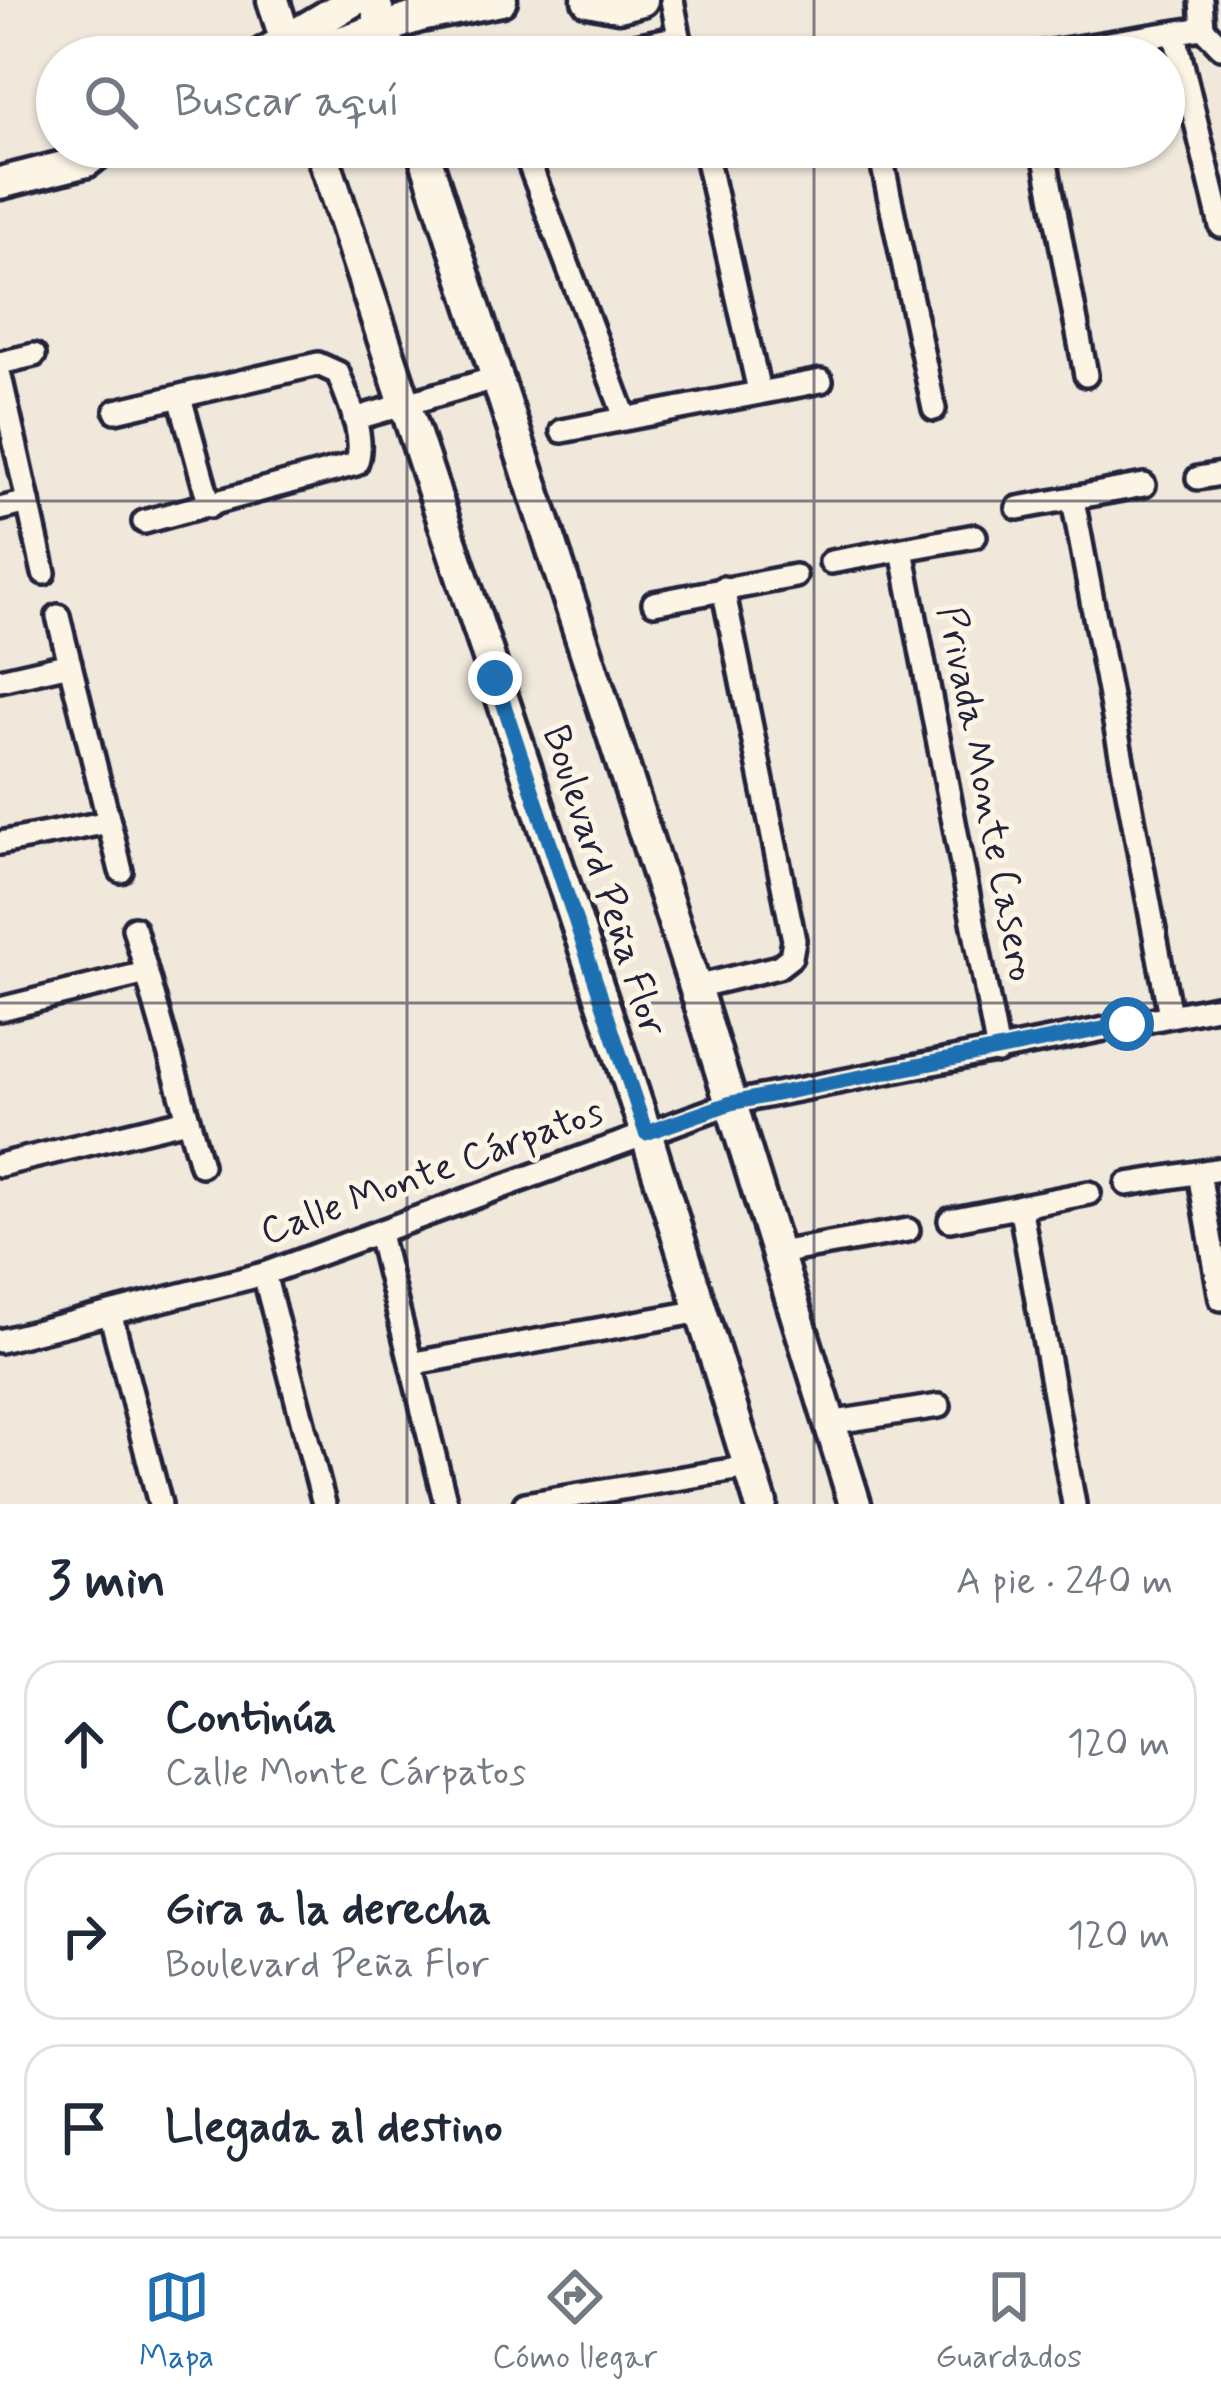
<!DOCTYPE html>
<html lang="es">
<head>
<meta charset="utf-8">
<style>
  body { margin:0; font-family:Mynerve,sans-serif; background:#f2f2f3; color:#1f2937 }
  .stop { position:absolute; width:36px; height:36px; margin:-27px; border:9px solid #1f6fb2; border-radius:50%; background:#fff }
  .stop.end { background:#1f6fb2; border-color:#fff; box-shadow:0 3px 12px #0008 }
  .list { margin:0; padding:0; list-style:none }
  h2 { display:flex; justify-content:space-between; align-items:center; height:156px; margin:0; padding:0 48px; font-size:51px }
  h2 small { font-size:39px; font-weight:400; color:#747a83 }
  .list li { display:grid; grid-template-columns:78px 1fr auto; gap:36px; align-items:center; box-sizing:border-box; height:168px; margin:0 24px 24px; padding:0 24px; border:3px solid #e0e1e3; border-radius:36px }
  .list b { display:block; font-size:45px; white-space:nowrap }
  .list p { margin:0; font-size:39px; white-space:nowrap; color:#747a83 }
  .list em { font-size:39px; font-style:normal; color:#747a83 }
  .icon { flex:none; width:66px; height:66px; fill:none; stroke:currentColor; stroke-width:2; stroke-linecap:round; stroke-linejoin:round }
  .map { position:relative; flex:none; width:1221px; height:1504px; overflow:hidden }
  .search { position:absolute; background:#fff; box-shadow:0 3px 9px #0004; left:36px; right:36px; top:36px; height:132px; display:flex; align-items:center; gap:30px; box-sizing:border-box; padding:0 42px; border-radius:66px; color:#747a83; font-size:45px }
  .sheet { height:732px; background:#fff }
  nav { display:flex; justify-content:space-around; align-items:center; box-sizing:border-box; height:168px; border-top:3px solid #e0e1e3; background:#fff; font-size:33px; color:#747a83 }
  nav a { display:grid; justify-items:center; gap:6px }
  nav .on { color:#1f6fb2 }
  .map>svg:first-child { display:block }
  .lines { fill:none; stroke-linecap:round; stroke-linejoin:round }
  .street-casing { stroke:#22223b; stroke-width:30 }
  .secondary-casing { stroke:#22223b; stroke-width:39 }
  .street { stroke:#fcf5e5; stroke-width:21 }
  .secondary { stroke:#fcf5e5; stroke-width:30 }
  .route { stroke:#1f6fb2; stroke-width:15 }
  .grid { fill:none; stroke:#22223b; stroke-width:3; stroke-opacity:0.55 }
  .labels { text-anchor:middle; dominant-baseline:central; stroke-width:10; stroke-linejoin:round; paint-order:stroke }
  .street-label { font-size:39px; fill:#22223b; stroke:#fcf5e5 }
</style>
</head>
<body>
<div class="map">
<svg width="1221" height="1504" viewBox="0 0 1221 1504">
  <rect width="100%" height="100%" fill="#efe8db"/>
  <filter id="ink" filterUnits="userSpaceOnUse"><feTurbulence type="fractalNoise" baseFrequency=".00833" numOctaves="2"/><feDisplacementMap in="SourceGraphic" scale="24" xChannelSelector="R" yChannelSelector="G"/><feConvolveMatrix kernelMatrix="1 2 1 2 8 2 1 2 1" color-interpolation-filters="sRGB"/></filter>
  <g filter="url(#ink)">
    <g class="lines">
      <g class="street-casing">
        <g id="street">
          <path d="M 672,0 L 683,57"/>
          <path d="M 1201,0 L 1203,28 L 1221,47"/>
          <path d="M 1175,35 L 1221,226"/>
          <path d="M 583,57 L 679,37"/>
          <path d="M 1019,57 L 1203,28"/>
          <path d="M 523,147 L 625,417"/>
          <path d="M 704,147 L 759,391"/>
          <path d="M 879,147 L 934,409"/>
          <path d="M 1043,147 L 1086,375"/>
          <path d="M 0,363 L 34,355"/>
          <path d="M 0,376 L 44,573"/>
          <path d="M 180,397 L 210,506"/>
          <path d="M 116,411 L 318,364 L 338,373 C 347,398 367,438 356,464 L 144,522"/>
          <path d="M 354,419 L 499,377"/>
          <path d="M 562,431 L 821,381"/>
          <path d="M 1198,478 L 1221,474"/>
          <path d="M 1073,500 L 1170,1015"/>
          <path d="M 1018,508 L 1144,485"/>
          <path d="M 0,509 L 28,502"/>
          <path d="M 902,550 L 998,1052"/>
          <path d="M 831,562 L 975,536"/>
          <path d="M 654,603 L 795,576"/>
          <path d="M 58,616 L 121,871"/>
          <path d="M 0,680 L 70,664"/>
          <path d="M 0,843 L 109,822"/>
          <path d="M 134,928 L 201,1165"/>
          <path d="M 695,987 L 778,967 L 791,957 L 794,940 L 723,588"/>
          <path d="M 0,1009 L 146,973"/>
          <path d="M 0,1165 L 187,1120"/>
          <path d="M 1199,1173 L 1221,1299"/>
          <path d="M 1127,1184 L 1221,1169"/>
          <path d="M 1020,1206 L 1074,1504"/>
          <path d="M 950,1220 L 1089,1193"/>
          <path d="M 379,1234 L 446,1504"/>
          <path d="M 778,1253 L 908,1230"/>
          <path d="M 264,1274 L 324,1504"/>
          <path d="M 111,1316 L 160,1504"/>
          <path d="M 0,1341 L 264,1274 L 731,1103 L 1221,1006"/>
          <path d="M 415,1363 L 702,1311"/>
          <path d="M 829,1423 L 939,1406"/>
          <path d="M 525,1504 L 749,1467"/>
        </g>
      </g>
      <g class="secondary-casing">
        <g id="secondary">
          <path d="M 273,0 L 291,57"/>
          <path d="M 374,0 L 393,57"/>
          <path d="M 588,0 L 619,6 L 642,0"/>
          <path d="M 258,57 L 354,0"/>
          <path d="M 295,57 L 420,16 L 501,0"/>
          <path d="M 320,147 L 646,1133 L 761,1504"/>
          <path d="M 422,147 L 695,987 L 855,1504"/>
          <path d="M 0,183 L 87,161 L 105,147"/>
        </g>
      </g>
      <use href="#street" class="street"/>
      <use href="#secondary" class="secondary"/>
    </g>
  </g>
  <g class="lines" filter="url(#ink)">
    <path class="route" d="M 495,678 L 646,1133 L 731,1103 L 1127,1024"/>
  </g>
  <path class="grid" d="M 407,0 L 407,57M 814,0 L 814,57M 407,147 L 407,1504M 814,147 L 814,1504M 0,501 L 1221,501M 0,1003 L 1221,1003"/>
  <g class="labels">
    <g class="street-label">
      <text transform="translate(985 794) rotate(79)">Privada Monte Casero</text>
      <text transform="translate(603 881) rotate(72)">Boulevard Peña Flor</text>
      <text transform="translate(432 1173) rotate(-20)">Calle Monte Cárpatos</text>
    </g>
  </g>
</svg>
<div class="stop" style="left:1127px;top:1024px"></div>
<div class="stop end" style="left:495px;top:678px"></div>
<div class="search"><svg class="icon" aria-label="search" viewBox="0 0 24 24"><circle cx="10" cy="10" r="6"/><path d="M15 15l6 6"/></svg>Buscar aquí</div>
</div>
<section class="sheet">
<h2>3 min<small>A pie · 240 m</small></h2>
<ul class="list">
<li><svg class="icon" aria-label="ahead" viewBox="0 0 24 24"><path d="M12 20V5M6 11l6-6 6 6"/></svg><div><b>Continúa</b><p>Calle Monte Cárpatos</p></div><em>120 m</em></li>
<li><svg class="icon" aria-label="right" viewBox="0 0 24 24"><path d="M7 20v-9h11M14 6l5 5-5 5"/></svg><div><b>Gira a la derecha</b><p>Boulevard Peña Flor</p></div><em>120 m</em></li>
<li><svg class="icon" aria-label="arrive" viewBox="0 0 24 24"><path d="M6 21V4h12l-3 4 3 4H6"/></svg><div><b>Llegada al destino</b></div></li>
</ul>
</section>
<nav>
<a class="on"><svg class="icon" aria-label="map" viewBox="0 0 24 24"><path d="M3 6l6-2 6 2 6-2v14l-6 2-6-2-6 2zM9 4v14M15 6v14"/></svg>Mapa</a>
<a><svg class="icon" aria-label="directions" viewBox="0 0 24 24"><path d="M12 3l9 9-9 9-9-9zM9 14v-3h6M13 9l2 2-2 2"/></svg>Cómo llegar</a>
<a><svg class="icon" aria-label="saved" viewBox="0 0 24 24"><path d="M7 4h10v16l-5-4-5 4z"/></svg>Guardados</a>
</nav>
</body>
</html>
